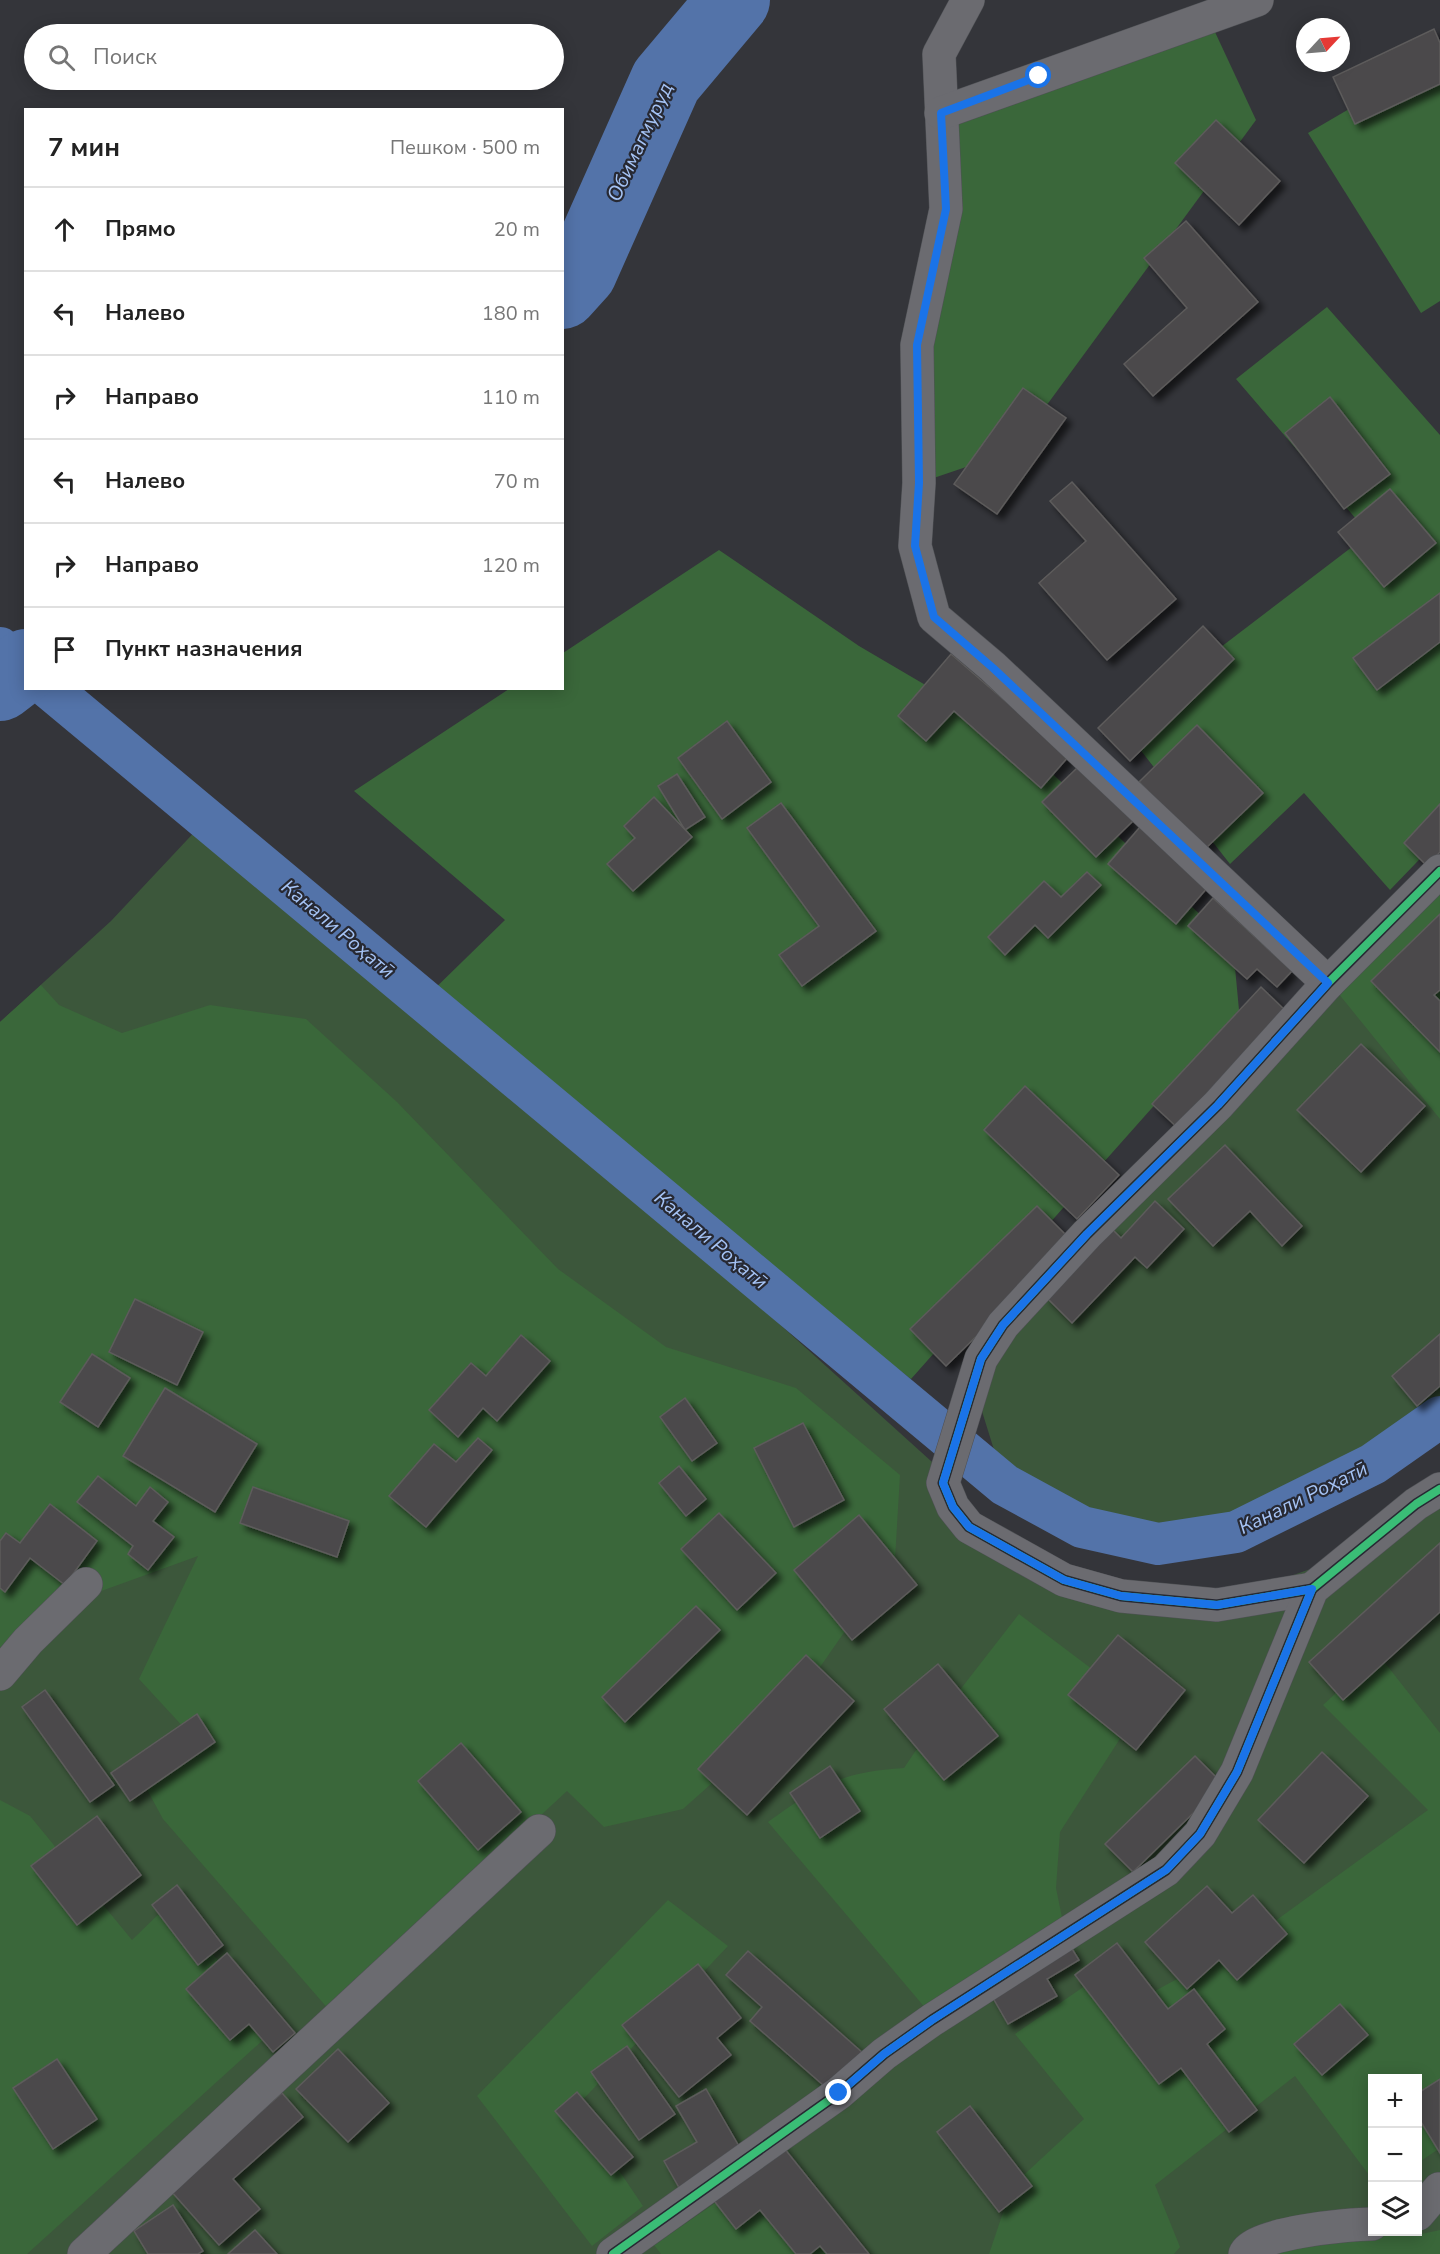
<!DOCTYPE html>
<html lang="ru">
<head>
<meta charset="utf-8">
<style>
  body { margin:0; font-family:"Nunito Sans",sans-serif; background:#f2f2f2; color:#222 }
  .controls { position:absolute; right:18px; bottom:18px; display:grid; overflow:hidden; border-radius:0px; box-shadow:0 3px 15px #0003 }
  .controls button { width:54px; height:54px; display:grid; place-items:center; padding:0; border:0; border-bottom:2px solid #e0e0e0; background:#fff; color:#222; font:30px sans-serif }
  .compass { position:absolute; left:1296px; top:18px; width:54px; height:54px; border-radius:50%; background:#fff; box-shadow:0 3px 15px #0003; rotate:64deg }
  .stop { position:absolute; width:18px; height:18px; margin:-14px; border:4px solid #1a73e8; border-radius:50%; background:#fff }
  .stop.end { background:#1a73e8; border-color:#fff; box-shadow:0 2px 6px #0008 }
  .list { margin:0; padding:0; list-style:none }
  h2 { display:flex; justify-content:space-between; align-items:center; height:78px; margin:0; padding:0 24px; font-size:26px }
  h2 small { font-size:20px; font-weight:400; color:#767676 }
  .list li { display:grid; grid-template-columns:39px 1fr auto; gap:18px; align-items:center; box-sizing:border-box; height:84px; padding:0 24px; border-top:2px solid #e0e0e0 }
  .list b { display:block; font-size:22px; white-space:nowrap }
  .list em { font-size:20px; font-style:normal; color:#767676 }
  .icon { flex:none; width:33px; height:33px; fill:none; stroke:currentColor; stroke-width:2; stroke-linecap:round; stroke-linejoin:round }
  .map { position:relative; flex:none; width:1440px; height:2254px; overflow:hidden }
  .search { position:absolute; background:#fff; box-shadow:0 3px 15px #0003; left:24px; top:24px; width:540px; height:66px; display:flex; align-items:center; gap:15px; box-sizing:border-box; padding:0 21px; border-radius:33px; color:#767676; font-size:22px }
  .panel { position:absolute; background:#fff; box-shadow:0 3px 15px #0003; left:24px; top:108px; width:540px; height:582px; border-radius:0px }
  .map>svg:first-child { display:block }
  .green { fill:#3c573b; fill-rule:evenodd }
  .forest { fill:#3a673a }
  .lines { fill:none; stroke-linecap:round; stroke-linejoin:round }
  .canal { stroke:#5373a9; stroke-width:42 }
  .river { stroke:#5373a9; stroke-width:72 }
  .building { fill:#4b4a4b; stroke:#5d5b5b; stroke-width:1.5; filter:url(#shadow) }
  .minor-casing { stroke:#4f5155; stroke-width:34 }
  .minor { stroke:#6b6b70; stroke-width:33 }
  .cycleway-casing { stroke:#272933; stroke-width:11 }
  .cycleway { stroke:#3abd76; stroke-width:8 }
  .route { stroke:#1a73e8; stroke-width:8 }
  .labels { text-anchor:middle; dominant-baseline:central; stroke-width:4.5; stroke-linejoin:round; paint-order:stroke }
  .water-label { font-size:20px; font-style:italic; fill:#a5c3f5; stroke:#272933 }
</style>
</head>
<body>
<div class="map">
<svg width="1440" height="2254" viewBox="0 0 1440 2254">
  <defs>
    <filter id="shadow"><feDropShadow dx="5.5" dy="5.5" stdDeviation="3" flood-color="#0009"/></filter>
  </defs>
  <rect width="100%" height="100%" fill="#34353a"/>
  <g class="green">
    <path d="M 217,808 L 422,1001 L 952,1480 L 973,1520 L 1069,1572 L 1223,1600 L 1336,1560 L 1440,1479 L 1440,2254 L 0,2254 L 0,1022 L 111,921 ZM 1372,2078 L 1418,2078 L 1418,2232 L 1372,2232 Z"/>
    <path d="M 1440,879 L 1440,1417 L 1373,1464 L 1236,1532 L 1158,1544 L 1082,1527 L 1005,1485 L 975,1389 L 1007,1326 Z"/>
  </g>
  <g class="forest">
    <path d="M 1208,17 L 1256,120 L 1013,451 L 919,483 L 941,113 Z"/>
    <path d="M 1440,64 L 1440,301 L 1421,313 L 1308,133 L 1409,74 Z"/>
    <path d="M 1327,307 L 1440,435 L 1440,838 L 1390,890 L 1304,793 L 1230,864 L 1120,724 L 1369,534 L 1236,379 Z"/>
    <path d="M 719,550 L 859,646 L 1014,737 L 1233,946 L 1239,1010 L 911,1379 L 422,1001 L 505,920 L 354,791 L 509,689 L 562,688 L 563,653 Z"/>
    <path d="M 1440,879 L 1440,1119 L 1334,988 Z"/>
    <path d="M 41,985 L 59,1005 L 122,1033 L 210,1005 L 306,1019 L 397,1102 L 558,1269 L 666,1347 L 796,1388 L 900,1475 L 895,1559 L 784,1719 L 683,1809 L 604,1827 L 567,1791 L 330,2011 L 163,1819 L 138,1773 L 187,1731 L 139,1679 L 198,1556 L 82,1598 L 0,1689 L 0,1022 Z"/>
    <path d="M 1019,1614 L 1141,1706 L 1060,1832 L 1056,1888 L 1065,1932 L 932,2016 L 768,1822 C 818,1786 840,1772 904,1768 L 935,1722 Z"/>
    <path d="M 1378,1654 L 1440,1733 L 1440,2148 L 1418,2163 L 1418,2078 L 1372,2078 L 1372,2179 L 1295,2076 L 1155,2185 L 1180,2247 L 1174,2254 L 989,2254 L 1012,2186 L 1084,2119 L 1015,2034 L 1095,1979 L 1129,2005 L 1249,1940 L 1428,1810 L 1323,1705 Z"/>
    <path d="M 0,1800 L 30,1816 L 132,1940 L 171,1902 L 274,2030 L 27,2254 L 0,2254 Z"/>
    <path d="M 668,1900 L 728,1946 L 576,2107 L 643,2206 L 592,2246 L 477,2096 Z"/>
    <path d="M 765,2169 L 838,2254 L 661,2254 L 654,2245 Z"/>
    <path d="M 1440,2230 L 1440,2254 L 1251,2254 L 1321,2238 L 1417,2235 Z"/>
  </g>
  <g class="lines">
    <g class="canal">
      <path d="M 0,648 L 26,669"/>
      <path d="M 49,688 L 1005,1485 L 1082,1527 L 1158,1544 L 1236,1532 L 1373,1464 L 1440,1417"/>
    </g>
    <g class="river">
      <path d="M 562,293 L 581,272 L 666,81 L 734,0"/>
      <path d="M 0,685 L 26,665"/>
    </g>
  </g>
  <g class="building">
    <path d="M 1434,29 L 1440,43 L 1440,84 L 1355,124 L 1333,77 Z"/>
    <path d="M 1216,120 L 1280,181 L 1239,225 L 1175,163 Z"/>
    <path d="M 1186,221 L 1258,302 L 1153,396 L 1124,364 L 1187,308 L 1144,258 Z"/>
    <path d="M 1023,388 L 1066,418 L 997,514 L 954,484 Z"/>
    <path d="M 1330,397 L 1390,474 L 1344,509 L 1285,433 Z"/>
    <path d="M 1072,482 L 1176,599 L 1107,660 L 1039,583 L 1086,541 L 1050,501 Z"/>
    <path d="M 1390,489 L 1436,543 L 1384,587 L 1338,532 Z"/>
    <path d="M 1440,593 L 1440,642 L 1377,690 L 1353,658 Z"/>
    <path d="M 1203,626 L 1234,659 L 1130,761 L 1098,728 Z"/>
    <path d="M 951,654 L 1069,756 L 1041,788 L 954,711 L 926,741 L 898,716 Z"/>
    <path d="M 727,721 L 771,782 L 722,819 L 678,758 Z"/>
    <path d="M 1197,725 L 1263,793 L 1205,849 L 1139,782 Z"/>
    <path d="M 1078,767 L 1133,821 L 1096,857 L 1042,802 Z"/>
    <path d="M 677,774 L 705,817 L 685,830 L 658,786 Z"/>
    <path d="M 654,797 L 692,837 L 633,891 L 607,864 L 635,838 L 624,826 Z"/>
    <path d="M 781,803 L 876,931 L 802,986 L 779,955 L 819,926 L 747,828 Z"/>
    <path d="M 1440,804 L 1440,852 L 1427,866 L 1404,843 Z"/>
    <path d="M 1140,827 L 1208,887 L 1176,924 L 1108,864 Z"/>
    <path d="M 1087,872 L 1101,885 L 1048,938 L 1035,925 L 1005,955 L 988,937 L 1044,881 L 1061,897 Z"/>
    <path d="M 1213,898 L 1292,971 L 1277,987 L 1257,969 L 1247,979 L 1188,926 Z"/>
    <path d="M 1440,914 L 1440,990 L 1434,995 L 1440,1001 L 1440,1052 L 1371,981 Z"/>
    <path d="M 1261,987 L 1289,1014 L 1181,1131 L 1152,1104 Z"/>
    <path d="M 1361,1044 L 1425,1106 L 1361,1172 L 1297,1110 Z"/>
    <path d="M 1025,1086 L 1119,1175 L 1077,1219 L 984,1130 Z"/>
    <path d="M 1225,1145 L 1302,1226 L 1282,1246 L 1250,1211 L 1213,1246 L 1168,1199 Z"/>
    <path d="M 1155,1201 L 1184,1229 L 1147,1268 L 1135,1257 L 1072,1323 L 1045,1296 L 1111,1228 L 1121,1238 Z"/>
    <path d="M 1037,1206 L 1073,1242 L 946,1366 L 910,1329 Z"/>
    <path d="M 135,1299 L 203,1332 L 177,1385 L 109,1352 Z"/>
    <path d="M 1440,1334 L 1440,1386 L 1417,1406 L 1392,1376 Z"/>
    <path d="M 521,1335 L 550,1361 L 497,1421 L 483,1408 L 458,1437 L 429,1410 L 471,1363 L 486,1376 Z"/>
    <path d="M 92,1354 L 130,1378 L 98,1427 L 60,1402 Z"/>
    <path d="M 165,1388 L 257,1444 L 215,1512 L 123,1456 Z"/>
    <path d="M 685,1398 L 717,1443 L 692,1461 L 660,1417 Z"/>
    <path d="M 803,1423 L 844,1500 L 794,1527 L 754,1448 Z"/>
    <path d="M 478,1438 L 492,1450 L 426,1527 L 389,1496 L 434,1444 L 456,1462 Z"/>
    <path d="M 679,1466 L 706,1499 L 686,1516 L 659,1483 Z"/>
    <path d="M 98,1476 L 136,1506 L 150,1487 L 168,1502 L 153,1521 L 174,1537 L 148,1570 L 128,1554 L 133,1546 L 77,1502 Z"/>
    <path d="M 253,1487 L 349,1521 L 337,1557 L 240,1523 Z"/>
    <path d="M 50,1504 L 97,1541 L 65,1585 L 30,1558 L 5,1592 L 0,1588 L 0,1541 L 6,1533 L 20,1543 Z"/>
    <path d="M 719,1513 L 776,1573 L 737,1610 L 681,1549 Z"/>
    <path d="M 859,1515 L 917,1585 L 852,1640 L 794,1570 Z"/>
    <path d="M 1440,1543 L 1440,1612 L 1343,1700 L 1309,1662 Z"/>
    <path d="M 696,1606 L 720,1630 L 625,1722 L 602,1697 Z"/>
    <path d="M 1118,1635 L 1185,1690 L 1136,1750 L 1068,1695 Z"/>
    <path d="M 806,1655 L 854,1701 L 747,1815 L 698,1769 Z"/>
    <path d="M 938,1664 L 998,1736 L 944,1780 L 884,1709 Z"/>
    <path d="M 45,1690 L 114,1785 L 90,1802 L 22,1707 Z"/>
    <path d="M 197,1714 L 215,1742 L 130,1801 L 111,1773 Z"/>
    <path d="M 461,1743 L 521,1812 L 478,1850 L 418,1781 Z"/>
    <path d="M 1322,1752 L 1368,1796 L 1304,1863 L 1258,1820 Z"/>
    <path d="M 1195,1756 L 1223,1784 L 1133,1872 L 1105,1844 Z"/>
    <path d="M 830,1766 L 860,1811 L 820,1838 L 790,1793 Z"/>
    <path d="M 97,1816 L 141,1875 L 77,1925 L 31,1866 Z"/>
    <path d="M 177,1885 L 223,1945 L 198,1965 L 152,1905 Z"/>
    <path d="M 1207,1886 L 1232,1913 L 1253,1895 L 1287,1934 L 1237,1980 L 1219,1960 L 1187,1989 L 1145,1942 Z"/>
    <path d="M 1117,1943 L 1168,2009 L 1194,1989 L 1225,2029 L 1207,2044 L 1257,2110 L 1229,2132 L 1181,2068 L 1159,2084 L 1075,1975 Z"/>
    <path d="M 1069,1944 L 1079,1960 L 1047,1979 L 1057,1996 L 1008,2024 L 989,1991 Z"/>
    <path d="M 748,1951 L 864,2054 L 831,2092 L 750,2021 L 762,2007 L 726,1975 Z"/>
    <path d="M 227,1953 L 295,2033 L 273,2052 L 249,2024 L 230,2040 L 186,1989 Z"/>
    <path d="M 698,1964 L 741,2018 L 717,2038 L 731,2055 L 679,2097 L 622,2025 Z"/>
    <path d="M 1340,2004 L 1368,2035 L 1322,2075 L 1294,2044 Z"/>
    <path d="M 627,2046 L 675,2114 L 639,2140 L 591,2072 Z"/>
    <path d="M 338,2049 L 389,2103 L 348,2142 L 296,2089 Z"/>
    <path d="M 57,2059 L 97,2119 L 53,2149 L 13,2088 Z"/>
    <path d="M 1440,2079 L 1440,2153 L 1418,2117 L 1418,2093 Z"/>
    <path d="M 706,2089 L 744,2155 L 681,2191 L 664,2161 L 697,2142 L 676,2106 Z"/>
    <path d="M 577,2092 L 633,2157 L 611,2175 L 555,2111 Z"/>
    <path d="M 282,2093 L 303,2117 L 233,2179 L 260,2209 L 219,2245 L 171,2191 Z"/>
    <path d="M 970,2106 L 1032,2186 L 999,2212 L 937,2132 Z"/>
    <path d="M 780,2143 L 869,2254 L 827,2254 L 820,2246 L 810,2254 L 796,2254 L 760,2210 L 736,2229 L 712,2198 Z"/>
    <path d="M 173,2205 L 203,2251 L 198,2254 L 148,2254 L 134,2231 Z"/>
    <path d="M 255,2230 L 277,2254 L 228,2254 Z"/>
  </g>
  <g class="lines">
    <g class="minor-casing">
      <g id="minor">
        <path d="M 968,0 L 939,54 L 946,209 L 917,345 L 919,483 L 915,546 L 934,617 L 993,667 L 1328,983"/>
        <path d="M 941,113 L 1257,0"/>
        <path d="M 1312,1589 L 1217,1605 L 1121,1596 L 1064,1580 L 969,1527 L 953,1507 L 943,1483 L 981,1359 L 1003,1325 L 1087,1234 L 1218,1105 L 1328,983 L 1440,871"/>
        <path d="M 0,1674 L 28,1641 L 86,1584"/>
        <path d="M 1418,2214 L 1439,2189"/>
        <path d="M 84,2254 L 539,1831"/>
        <path d="M 613,2254 L 839,2093 L 884,2054 L 932,2020 L 1166,1870 L 1200,1834 L 1237,1772 L 1312,1589 L 1416,1504 L 1440,1489"/>
        <path d="M 1245,2254 C 1253,2233 1349,2224 1372,2224"/>
      </g>
    </g>
    <use href="#minor" class="minor"/>
    <g class="cycleway-casing">
      <g id="cycleway">
        <path d="M 1312,1589 L 1217,1605 L 1121,1596 L 1064,1580 L 969,1527 L 953,1507 L 943,1483 L 981,1359 L 1003,1325 L 1087,1234 L 1218,1105 L 1328,983 L 1440,871"/>
        <path d="M 613,2254 L 839,2093 L 884,2054 L 932,2020 L 1166,1870 L 1200,1834 L 1237,1772 L 1312,1589 L 1416,1504 L 1440,1489"/>
      </g>
    </g>
    <use href="#cycleway" class="cycleway"/>
  </g>
  <g class="lines">
    <path class="route" d="M 839,2093 L 884,2054 L 932,2020 L 1166,1870 L 1200,1834 L 1237,1772 L 1312,1589 L 1217,1605 L 1121,1596 L 1064,1580 L 969,1527 L 953,1507 L 943,1483 L 981,1359 L 1003,1325 L 1087,1234 L 1218,1105 L 1328,983 L 993,668 L 934,617 L 915,546 L 919,483 L 917,345 L 946,209 L 941,113 L 1039,76"/>
  </g>
  <g class="labels">
    <g class="water-label">
      <text transform="translate(640 142) rotate(-65)">Обимагмуруд</text>
      <text transform="translate(338 929) rotate(40)">Канали Роҳатӣ</text>
      <text transform="translate(711 1240) rotate(40)">Канали Роҳатӣ</text>
      <text transform="translate(1303 1498) rotate(-26)">Канали Роҳатӣ</text>
    </g>
  </g>
</svg>
<div class="controls">
<button>+</button>
<button>−</button>
<button><svg class="icon" aria-label="layers" viewBox="0 0 24 24"><path d="M12 4l9 5-9 5-9-5zM3 14l9 5 9-5"/></svg></button>
</div>
<svg class="compass" viewBox="-18 -18 36 36"><path d="M0-13l5 13h-10z" fill="#e53935"/><path d="M0 13l5-13h-10z" fill="#767676"/></svg>
<div class="stop" style="left:1039px;top:76px"></div>
<div class="stop end" style="left:839px;top:2093px"></div>
<div class="search"><svg class="icon" aria-label="search" viewBox="0 0 24 24"><circle cx="10" cy="10" r="6"/><path d="M15 15l6 6"/></svg>Поиск</div>
<section class="panel">
<h2>7 мин<small>Пешком · 500 m</small></h2>
<ul class="list">
<li><svg class="icon" aria-label="ahead" viewBox="0 0 24 24"><path d="M12 20V5M6 11l6-6 6 6"/></svg><div><b>Прямо</b></div><em>20 m</em></li>
<li><svg class="icon" aria-label="left" viewBox="0 0 24 24"><path d="M17 20v-9H6M10 6l-5 5 5 5"/></svg><div><b>Налево</b></div><em>180 m</em></li>
<li><svg class="icon" aria-label="right" viewBox="0 0 24 24"><path d="M7 20v-9h11M14 6l5 5-5 5"/></svg><div><b>Направо</b></div><em>110 m</em></li>
<li><svg class="icon" aria-label="left" viewBox="0 0 24 24"><path d="M17 20v-9H6M10 6l-5 5 5 5"/></svg><div><b>Налево</b></div><em>70 m</em></li>
<li><svg class="icon" aria-label="right" viewBox="0 0 24 24"><path d="M7 20v-9h11M14 6l5 5-5 5"/></svg><div><b>Направо</b></div><em>120 m</em></li>
<li><svg class="icon" aria-label="arrive" viewBox="0 0 24 24"><path d="M6 21V4h12l-3 4 3 4H6"/></svg><div><b>Пункт назначения</b></div></li>
</ul>
</section>
</div>
</body>
</html>
